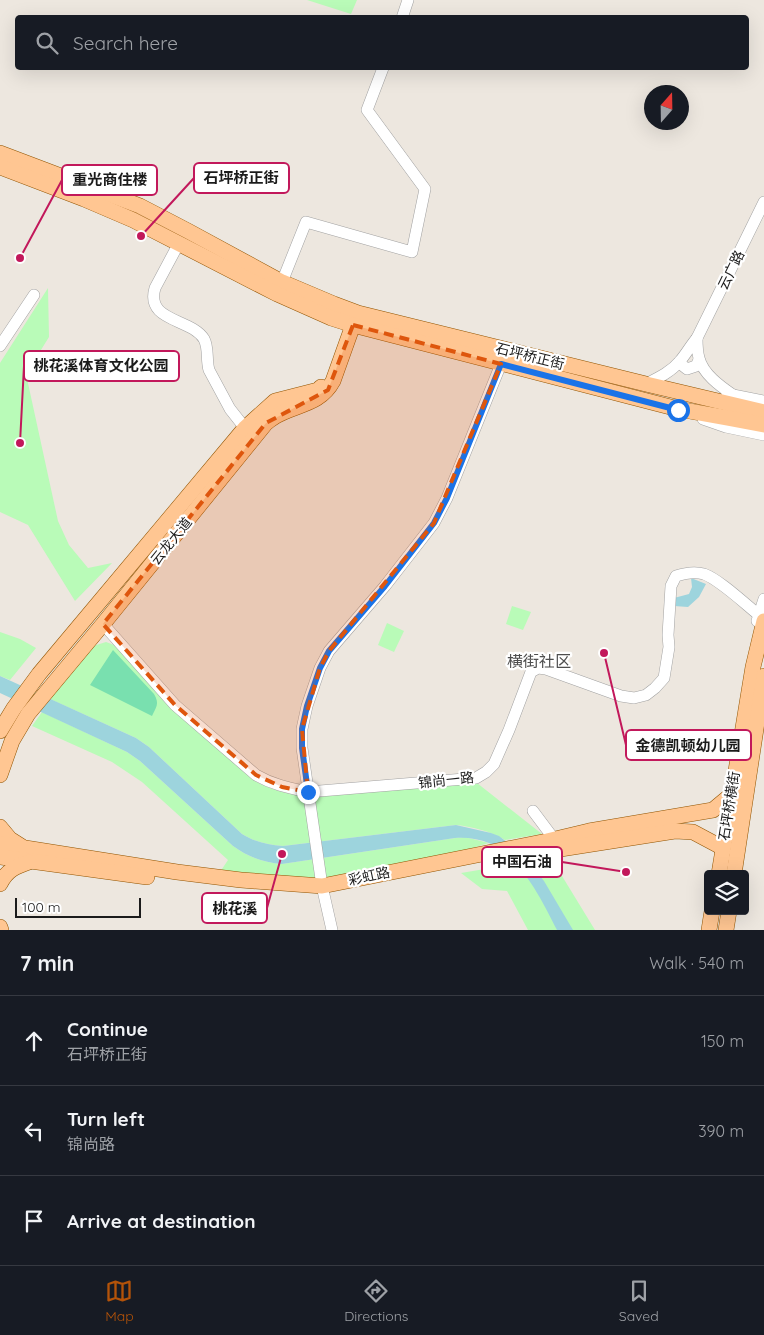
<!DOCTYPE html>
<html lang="en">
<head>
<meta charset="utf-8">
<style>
  body { margin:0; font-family:Quicksand,"Noto Sans SC",sans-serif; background:#242831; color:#f1f3f6 }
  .controls { position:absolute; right:15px; bottom:15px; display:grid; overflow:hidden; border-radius:5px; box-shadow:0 5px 20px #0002 }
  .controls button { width:45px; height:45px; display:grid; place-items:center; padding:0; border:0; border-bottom:1px solid #363941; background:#171b24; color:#f1f3f6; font:25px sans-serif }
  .compass { position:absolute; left:644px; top:85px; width:45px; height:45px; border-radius:50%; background:#171b24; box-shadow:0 5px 20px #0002; rotate:20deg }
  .scale { position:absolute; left:15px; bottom:12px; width:126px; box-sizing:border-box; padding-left:5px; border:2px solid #1b1b1b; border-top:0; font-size:14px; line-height:18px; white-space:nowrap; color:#1b1b1b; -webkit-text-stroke:4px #fff; paint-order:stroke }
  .stop { position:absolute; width:15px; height:15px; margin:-11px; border:4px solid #1a73e8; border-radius:50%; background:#fff }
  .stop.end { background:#1a73e8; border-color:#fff; box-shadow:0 1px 5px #0008 }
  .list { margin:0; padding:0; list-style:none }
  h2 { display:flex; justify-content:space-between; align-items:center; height:65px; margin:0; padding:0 20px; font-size:21px }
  h2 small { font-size:16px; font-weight:400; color:#9ea1a6 }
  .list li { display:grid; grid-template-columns:32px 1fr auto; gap:15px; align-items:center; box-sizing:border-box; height:90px; padding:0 20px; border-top:1px solid #363941 }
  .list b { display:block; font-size:19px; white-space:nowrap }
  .list p { margin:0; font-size:16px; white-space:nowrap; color:#9ea1a6 }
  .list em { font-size:16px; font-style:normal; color:#9ea1a6 }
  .icon { flex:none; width:28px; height:28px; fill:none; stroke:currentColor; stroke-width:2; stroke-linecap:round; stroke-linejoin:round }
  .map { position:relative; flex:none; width:764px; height:930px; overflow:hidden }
  .search { position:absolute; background:#171b24; box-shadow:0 5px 20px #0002; left:15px; right:15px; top:15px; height:55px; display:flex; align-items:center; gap:12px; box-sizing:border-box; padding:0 18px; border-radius:5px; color:#9ea1a6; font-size:19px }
  .sheet { height:335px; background:#171b24 }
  nav { display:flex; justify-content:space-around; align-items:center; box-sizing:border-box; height:70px; border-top:1px solid #363941; background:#171b24; font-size:14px; color:#9ea1a6 }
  nav a { display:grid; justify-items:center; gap:2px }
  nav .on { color:#b45309 }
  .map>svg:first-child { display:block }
  .park { fill:#b9fbb8 }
  .pitch { fill:#79e0af }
  .water { fill:#9dd4dd }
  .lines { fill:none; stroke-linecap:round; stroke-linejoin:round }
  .minor-casing { stroke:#a2a2a2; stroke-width:12 }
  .major-casing { stroke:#915400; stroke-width:16 }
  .minor { stroke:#fff; stroke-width:11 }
  .major { stroke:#ffc692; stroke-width:15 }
  .route { stroke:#1a73e8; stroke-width:6 }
  .marked { fill:#de560d; fill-opacity:0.2; stroke:#de560d; stroke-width:4; stroke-dasharray:10 6; stroke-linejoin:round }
  .labels { text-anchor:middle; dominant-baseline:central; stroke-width:4.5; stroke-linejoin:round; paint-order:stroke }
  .street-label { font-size:14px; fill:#1b1b1b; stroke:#fff }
  .quarter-label { font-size:16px; fill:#4e4e4e; stroke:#fff }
  .leader { fill:none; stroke:#c2185b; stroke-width:2 }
  .callout-dot { fill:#c2185b; stroke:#fff; stroke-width:2 }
  .callout { fill:#fff; stroke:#c2185b; stroke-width:2 }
  .callout-label { font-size:15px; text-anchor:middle; font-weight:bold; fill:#1b1b1b }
</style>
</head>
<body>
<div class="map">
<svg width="764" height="930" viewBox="0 0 764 930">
  <rect width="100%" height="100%" fill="#ede7df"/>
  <g class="park">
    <path d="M 307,0 L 357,0 L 351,14 Z"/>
    <path d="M 48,288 L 49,337 L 26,374 L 58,521 L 69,545 L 88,568 L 112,563 L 75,601 L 28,525 L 0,512 L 0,363 Z"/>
    <path d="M 512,606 L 531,612 L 523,630 L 506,624 Z"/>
    <path d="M 387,623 L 404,631 L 394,652 L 378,645 Z"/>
    <path d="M 0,632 L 20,639 L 36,648 L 10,680 L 0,676 Z"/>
    <path d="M 106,642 L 117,646 L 252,779 C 266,787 278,792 294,794 L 477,783 L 542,834 L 505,840 C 490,831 473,827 456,825 L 283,846 C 268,845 255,842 242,834 L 149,747 L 136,738 L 50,699 L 93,646 Z"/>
    <path d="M 42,712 L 127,752 L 140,761 L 233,846 C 248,857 263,862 282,864 L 455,838 L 465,837 L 489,843 L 450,855 L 333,877 L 305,879 L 220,872 L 228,860 L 142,782 L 112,762 L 32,726 Z"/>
    <path d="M 551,858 L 595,930 L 528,930 L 507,891 L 482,889 L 461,873 Z"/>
  </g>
  <path class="pitch" d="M 113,650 L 154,694 C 160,704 156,707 152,716 L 90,685 Z"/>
  <g class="water">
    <path d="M 691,578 L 706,584 L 699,597 L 688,607 L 674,606 L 674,598 L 689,594 L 692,587 Z"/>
    <path d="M 0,676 L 136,738 L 149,747 L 242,834 C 255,842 268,845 283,846 L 456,825 L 491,833 L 499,836 L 512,846 L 532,866 L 544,881 L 573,930 L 557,930 C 543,903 533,881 511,859 C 504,853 498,847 489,843 C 479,839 467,837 455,838 L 282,864 C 263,862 248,857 233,846 L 140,761 L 127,752 L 0,693 Z"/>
  </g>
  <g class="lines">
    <g class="minor-casing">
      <g id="minor">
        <path d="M 402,18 L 408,0"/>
        <path d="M 179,243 L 155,288 C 145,322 191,318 204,339 C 209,348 206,360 209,370 L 230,409 L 245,428"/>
        <path d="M 282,282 L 306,222 L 412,252 L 425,189 L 367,110 L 383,68"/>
        <path d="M 697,338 L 764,202"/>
        <path d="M 0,346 L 34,295"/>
        <path d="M 680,361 L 682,365 L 687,369 L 696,366 L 699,360"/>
        <path d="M 646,384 C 658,378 671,372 680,361 C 686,354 691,345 697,338 C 697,344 697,351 699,358 C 703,374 720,386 733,395"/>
        <path d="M 727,394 L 733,395 L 764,401"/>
        <path d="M 703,419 L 726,427 L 764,435"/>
        <path d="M 757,621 L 764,599"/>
        <path d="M 103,624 L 175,705 L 256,775 C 273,785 289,788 308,792 L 476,778 L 486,772 L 494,764 L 509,730 L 531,672 L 538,668 L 546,669 L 621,696 L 634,698 L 646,695 L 655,688 L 664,678 L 669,647 L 668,635 L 671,586 L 676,576 C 685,573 694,571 704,574 C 720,580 744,603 759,615"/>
        <path d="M 533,811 L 554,839"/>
        <path d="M 332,930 L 322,886 L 302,748 L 302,729 L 307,706 L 320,668 L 329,651 L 385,586 L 434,523 L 447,498 L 501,364"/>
      </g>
    </g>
    <g class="major-casing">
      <g id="major">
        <path d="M 0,153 L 140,206 L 188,231 L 282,282 L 334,304 L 358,313 L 646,384 L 764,412"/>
        <path d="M 0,167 L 84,199 L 133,220 L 277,294 L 331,318 L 353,325 L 678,409 L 728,418 L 764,425"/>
        <path d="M 0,731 L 14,708 L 39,674 L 245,428 L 275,401 L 318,390 L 321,387"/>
        <path d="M 0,775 L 12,741 L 28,714 L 103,624 L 266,423 C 269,421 272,418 276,416 C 297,404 320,405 333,381 L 353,325"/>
        <path d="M 0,827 L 10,839 L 21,846"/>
        <path d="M 0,844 L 177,872 L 241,880 L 322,886 L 547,841 L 589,831 L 713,810 L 731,795"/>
        <path d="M 535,853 L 675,831 L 693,832 L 723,848"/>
        <path d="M 0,857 L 147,877"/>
        <path d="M 719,874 L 753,667 L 764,621"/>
        <path d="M 734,874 L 764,676"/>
        <path d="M 0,884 C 7,870 15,867 29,862"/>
        <path d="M 0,927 L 1,930"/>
        <path d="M 709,930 L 712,911"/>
        <path d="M 726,930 L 729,911"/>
      </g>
    </g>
    <use href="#minor" class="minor"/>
    <use href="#major" class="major"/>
  </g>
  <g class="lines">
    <path class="route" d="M 308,792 L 302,748 L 302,729 L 307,706 L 320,668 L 329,651 L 385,586 L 434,523 L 447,498 L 501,364 L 678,410"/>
  </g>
  <path class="marked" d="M 353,325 L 501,364 L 434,523 L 329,651 L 320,668 L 302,729 L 308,792 L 282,787 L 256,775 L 175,705 L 103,624 L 266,423 L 328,390 Z"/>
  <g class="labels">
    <g class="street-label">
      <text transform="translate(731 270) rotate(-64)">云广路</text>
      <text transform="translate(530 356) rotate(14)">石坪桥正街</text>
      <text transform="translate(171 541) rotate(-51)">云龙大道</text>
      <text transform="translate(446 780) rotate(-6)">锦尚一路</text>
      <text transform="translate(729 806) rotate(-81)">石坪桥横街</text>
      <text transform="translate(369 876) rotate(-12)">彩虹路</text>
    </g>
    <g class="quarter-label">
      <text x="539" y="661">横街社区</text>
    </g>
  </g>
  <path class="leader" d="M141 236L194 178M20 258L62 180M20 443L24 366M604 653L626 745M626 872L562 862M282 854L267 908"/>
  <g class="callout-dot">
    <circle cx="141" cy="236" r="5"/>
    <circle cx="20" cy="258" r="5"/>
    <circle cx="20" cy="443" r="5"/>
    <circle cx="604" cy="653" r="5"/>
    <circle cx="626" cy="872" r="5"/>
    <circle cx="282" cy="854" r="5"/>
  </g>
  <g class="callout">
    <rect x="194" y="163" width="95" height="30" rx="5"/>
    <rect x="62" y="165" width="95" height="30" rx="5"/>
    <rect x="24" y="351" width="155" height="30" rx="5"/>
    <rect x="626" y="730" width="125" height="30" rx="5"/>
    <rect x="482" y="847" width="80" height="30" rx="5"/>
    <rect x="202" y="893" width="65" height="30" rx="5"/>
  </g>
  <g class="callout-label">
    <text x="241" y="183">石坪桥正街</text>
    <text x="110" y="185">重光商住楼</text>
    <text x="101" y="371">桃花溪体育文化公园</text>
    <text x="688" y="751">金德凯顿幼儿园</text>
    <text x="522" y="867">中国石油</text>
    <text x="235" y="914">桃花溪</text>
  </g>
</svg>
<div class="controls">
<button><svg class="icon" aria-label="layers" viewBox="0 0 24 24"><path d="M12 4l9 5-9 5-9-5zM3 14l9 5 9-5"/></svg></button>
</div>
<svg class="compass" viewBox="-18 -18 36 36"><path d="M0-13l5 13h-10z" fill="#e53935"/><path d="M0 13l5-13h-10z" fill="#9ea1a6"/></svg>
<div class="scale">100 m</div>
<div class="stop" style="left:678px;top:410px"></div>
<div class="stop end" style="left:308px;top:792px"></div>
<div class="search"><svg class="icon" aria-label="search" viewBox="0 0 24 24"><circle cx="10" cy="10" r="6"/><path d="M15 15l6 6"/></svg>Search here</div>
</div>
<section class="sheet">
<h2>7 min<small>Walk · 540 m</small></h2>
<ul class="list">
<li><svg class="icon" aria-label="ahead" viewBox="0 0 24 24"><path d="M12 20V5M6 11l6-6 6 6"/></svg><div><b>Continue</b><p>石坪桥正街</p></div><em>150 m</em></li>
<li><svg class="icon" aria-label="left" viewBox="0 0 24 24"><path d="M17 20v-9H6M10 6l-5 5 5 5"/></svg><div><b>Turn left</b><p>锦尚路</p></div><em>390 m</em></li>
<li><svg class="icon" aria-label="arrive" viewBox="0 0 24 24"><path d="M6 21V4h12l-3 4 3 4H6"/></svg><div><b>Arrive at destination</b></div></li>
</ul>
</section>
<nav>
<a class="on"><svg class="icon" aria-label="map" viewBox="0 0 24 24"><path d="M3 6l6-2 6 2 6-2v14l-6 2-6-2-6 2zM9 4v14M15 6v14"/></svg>Map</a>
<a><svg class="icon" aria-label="directions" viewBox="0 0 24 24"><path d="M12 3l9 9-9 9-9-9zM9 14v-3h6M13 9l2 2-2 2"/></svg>Directions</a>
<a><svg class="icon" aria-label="saved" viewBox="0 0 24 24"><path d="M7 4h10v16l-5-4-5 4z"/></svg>Saved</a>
</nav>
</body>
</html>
